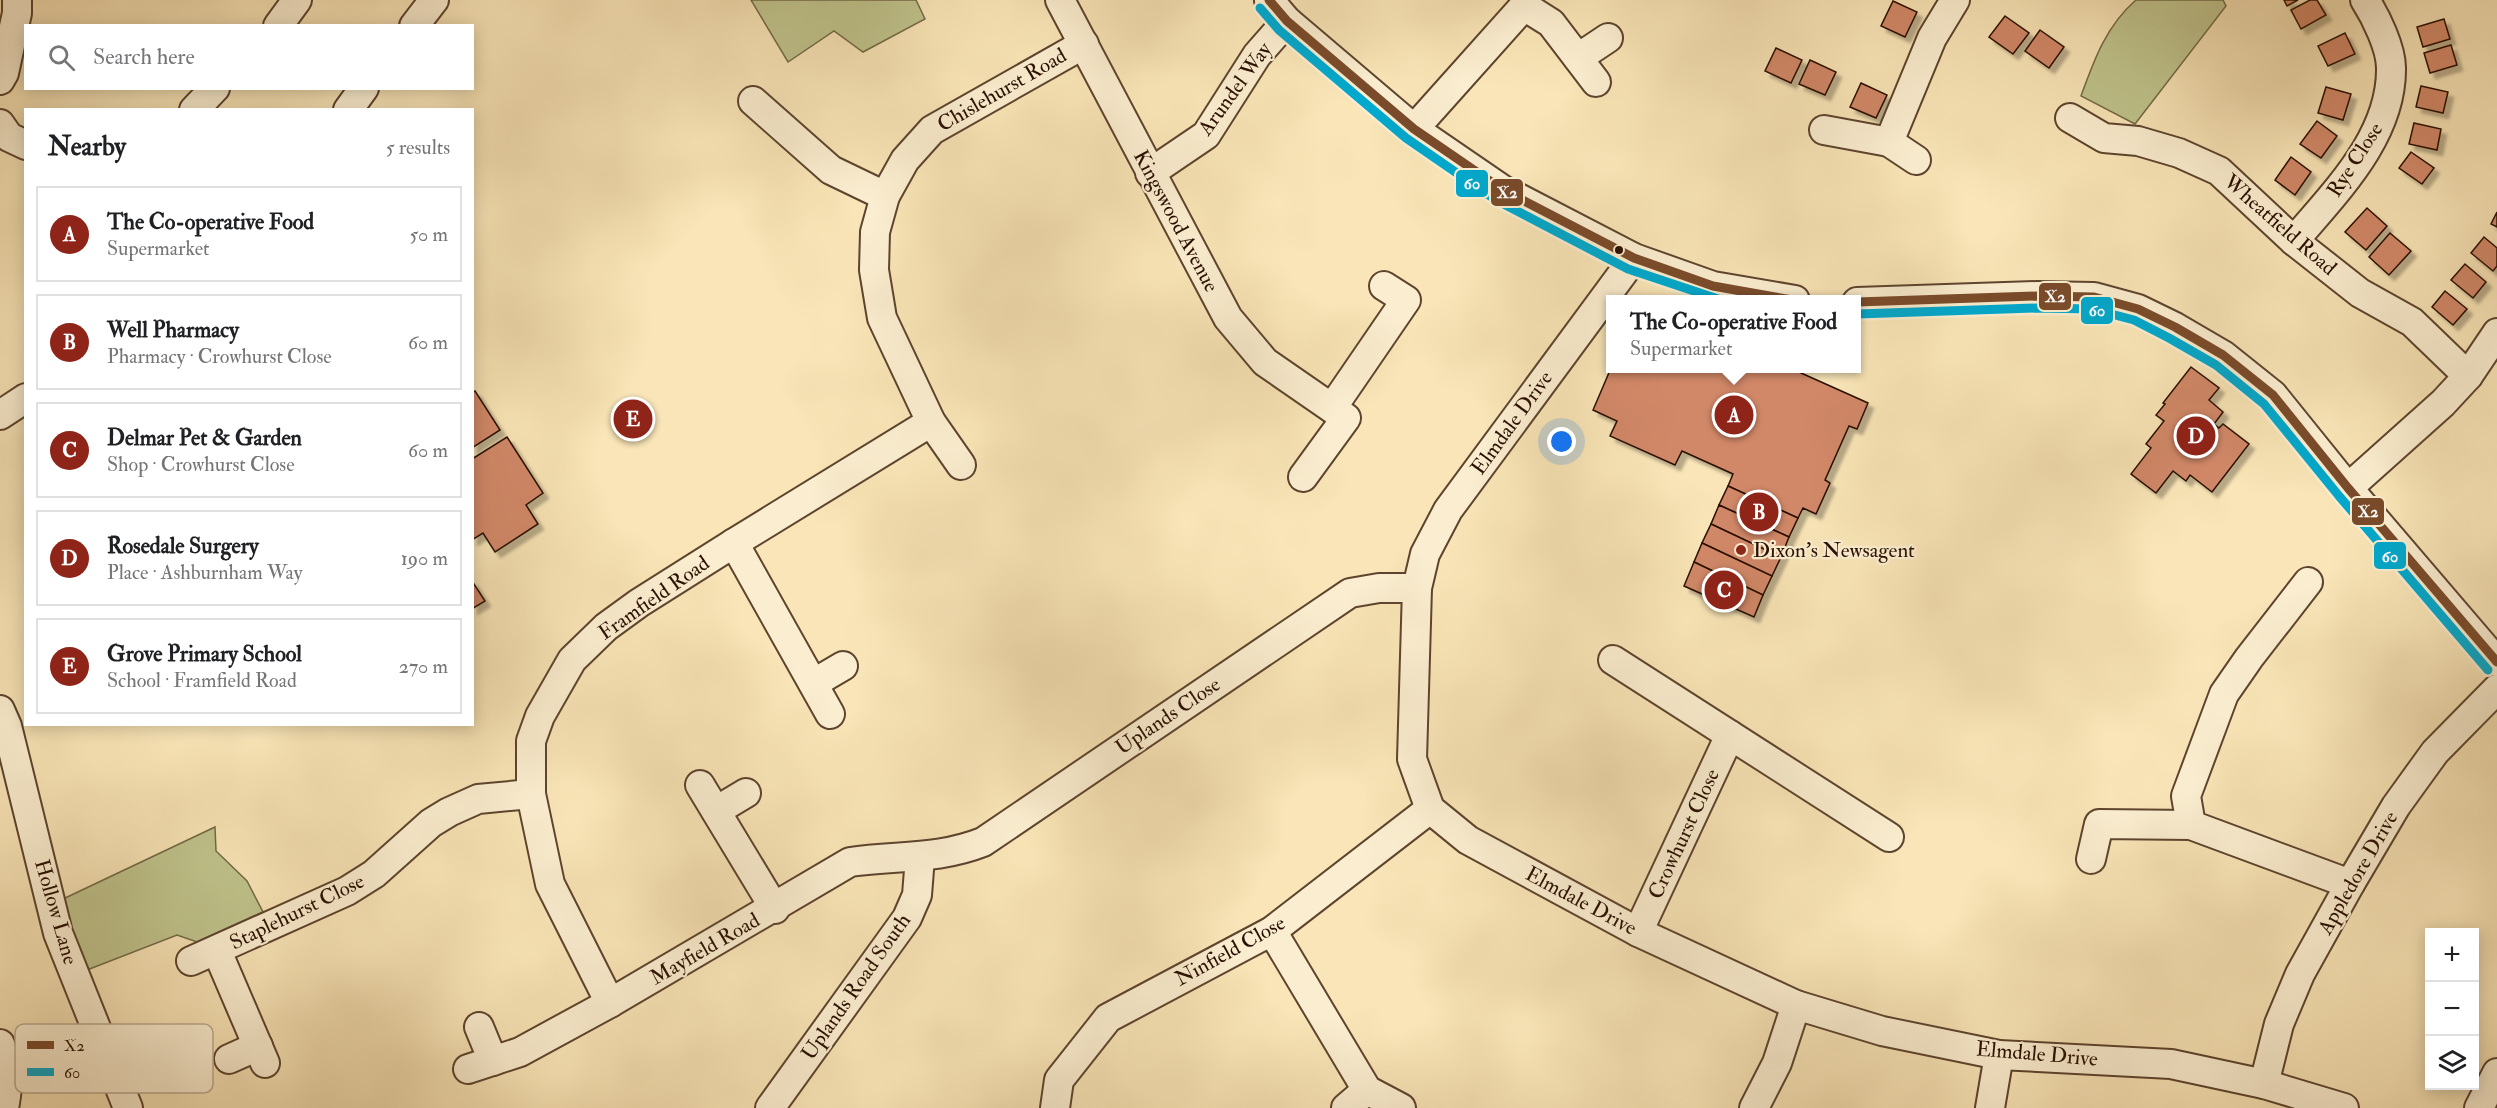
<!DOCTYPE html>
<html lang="en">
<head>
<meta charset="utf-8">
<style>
  body { margin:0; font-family:"IM FELL Double Pica",serif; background:#f6f6f6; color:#202124 }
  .controls { position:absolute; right:18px; bottom:18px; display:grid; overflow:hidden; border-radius:0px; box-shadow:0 3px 15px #0003 }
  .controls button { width:54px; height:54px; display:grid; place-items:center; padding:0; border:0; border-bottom:2px solid #e0e0e0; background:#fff; color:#202124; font:30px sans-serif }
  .you { position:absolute; left:1562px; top:442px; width:21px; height:21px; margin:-15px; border:4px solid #fff; border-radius:50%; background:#1a73e8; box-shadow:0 0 0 9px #1a73e833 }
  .badge { display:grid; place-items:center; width:39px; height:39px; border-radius:50%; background:#8f2418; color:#fff; font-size:20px; font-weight:700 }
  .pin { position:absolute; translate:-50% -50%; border:3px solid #fff; box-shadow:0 2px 6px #0006 }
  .popup { position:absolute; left:1606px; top:295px; width:255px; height:78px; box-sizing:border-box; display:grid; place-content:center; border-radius:0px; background:#fff; filter:drop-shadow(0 2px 4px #0005); font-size:20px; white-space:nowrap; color:#757577 }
  .popup b { font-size:22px; color:#202124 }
  .popup::after { content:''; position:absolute; left:50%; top:100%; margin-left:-12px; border:12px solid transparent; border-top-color:#fff }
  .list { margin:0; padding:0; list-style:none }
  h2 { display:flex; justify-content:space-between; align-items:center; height:78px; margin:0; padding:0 24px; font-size:26px }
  h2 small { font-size:20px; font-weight:400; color:#757577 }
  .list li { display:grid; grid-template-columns:39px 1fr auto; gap:18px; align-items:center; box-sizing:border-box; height:96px; margin:0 12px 12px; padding:0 12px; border:2px solid #e0e0e0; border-radius:0px }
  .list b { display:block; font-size:22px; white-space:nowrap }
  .list p { margin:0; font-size:20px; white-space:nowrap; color:#757577 }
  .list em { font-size:20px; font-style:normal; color:#757577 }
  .icon { flex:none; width:33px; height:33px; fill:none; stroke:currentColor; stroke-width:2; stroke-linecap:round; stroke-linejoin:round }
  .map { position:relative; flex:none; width:2497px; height:1108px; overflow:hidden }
  .search { position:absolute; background:#fff; box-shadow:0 3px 15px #0003; left:24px; top:24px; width:450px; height:66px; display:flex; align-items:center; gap:15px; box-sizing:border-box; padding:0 21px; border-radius:0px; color:#757577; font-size:22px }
  .panel { position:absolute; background:#fff; box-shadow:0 3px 15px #0003; left:24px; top:108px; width:450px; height:618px; border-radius:0px }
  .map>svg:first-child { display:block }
  .green { fill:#c0c48d; stroke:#746a47; stroke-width:1.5 }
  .building { fill:#d18867; stroke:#290f01; stroke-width:1.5; filter:url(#shadow) }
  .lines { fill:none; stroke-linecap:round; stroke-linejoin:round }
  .minor-casing { stroke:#5d442e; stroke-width:32 }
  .minor { stroke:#fbeed0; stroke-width:28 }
  .bus-1-casing { stroke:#fbeed0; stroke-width:14 }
  .bus-2-casing { stroke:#fbeed0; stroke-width:14 }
  .bus-1 { stroke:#7a4b2a; stroke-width:9 }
  .bus-2 { stroke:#00a9ce; stroke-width:9 }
  .bus-dot { fill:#290f01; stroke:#fbeed0; stroke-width:2 }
  .poi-dot { fill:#8f2418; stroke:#fbeed0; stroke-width:2 }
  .labels { text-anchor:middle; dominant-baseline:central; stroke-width:4.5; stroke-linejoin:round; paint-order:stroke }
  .street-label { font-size:21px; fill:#290f01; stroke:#fbeed0 }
  .poi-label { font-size:21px; fill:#290f01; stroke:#fbeed0; text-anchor:start }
  .key { fill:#fbeed0; stroke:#bcab92; stroke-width:1.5 }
  .key-label { font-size:16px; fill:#290f01 }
  .line-badge { stroke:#fbeed0; stroke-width:2 }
  .badge-label { font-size:16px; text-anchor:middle; font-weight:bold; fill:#fff }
</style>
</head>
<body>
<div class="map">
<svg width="2497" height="1108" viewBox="0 0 2497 1108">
  <defs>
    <filter id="shadow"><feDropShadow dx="5.5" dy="5.5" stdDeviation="1.5" flood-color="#0004"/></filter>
  </defs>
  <rect width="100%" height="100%" fill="#f9e5b7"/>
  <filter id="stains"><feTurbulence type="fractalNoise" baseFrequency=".00333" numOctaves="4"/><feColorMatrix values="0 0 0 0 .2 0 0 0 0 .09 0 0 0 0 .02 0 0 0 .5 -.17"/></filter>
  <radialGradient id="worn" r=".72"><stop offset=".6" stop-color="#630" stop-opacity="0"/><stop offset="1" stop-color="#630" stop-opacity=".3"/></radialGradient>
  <g class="green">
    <path d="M 751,0 L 916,0 L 925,19 L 863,52 L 834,31 L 788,62 Z"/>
    <path d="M 2136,0 L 2223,0 L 2226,6 L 2135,124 L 2081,96 C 2094,60 2106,26 2136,0 Z"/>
    <path d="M 215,827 L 216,851 L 247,881 L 263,912 L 197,942 L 177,935 L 87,970 L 61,900 Z"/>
  </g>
  <g class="building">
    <path d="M 2284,0 L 2298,0 L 2287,6 Z"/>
    <path d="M 2310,0 L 2317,0 L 2326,15 L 2301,29 L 2291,10 Z"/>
    <path d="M 1893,1 L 1917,12 L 1905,37 L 1881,26 Z"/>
    <path d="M 2005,16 L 2029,33 L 2013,54 L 1989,37 Z"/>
    <path d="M 2444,19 L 2450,39 L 2423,47 L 2417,27 Z"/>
    <path d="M 2040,30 L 2064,47 L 2049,68 L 2025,51 Z"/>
    <path d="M 2345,33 L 2355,54 L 2328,66 L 2318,46 Z"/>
    <path d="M 2451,45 L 2457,65 L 2430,73 L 2424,53 Z"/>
    <path d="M 1776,48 L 1802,60 L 1791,83 L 1765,71 Z"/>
    <path d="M 1810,60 L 1836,72 L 1825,95 L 1799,84 Z"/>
    <path d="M 1861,83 L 1887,95 L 1876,118 L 1850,107 Z"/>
    <path d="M 2421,86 L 2448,92 L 2443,113 L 2416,107 Z"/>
    <path d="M 2326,87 L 2351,94 L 2343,120 L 2318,113 Z"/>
    <path d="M 2317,121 L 2337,136 L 2321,158 L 2300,144 Z"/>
    <path d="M 2414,123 L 2441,129 L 2437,150 L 2409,144 Z"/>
    <path d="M 2411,152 L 2434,168 L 2422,184 L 2399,168 Z"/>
    <path d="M 2291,157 L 2311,172 L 2295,195 L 2275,180 Z"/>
    <path d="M 2367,208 L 2387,226 L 2366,250 L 2345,232 Z"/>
    <path d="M 2497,212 L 2497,227 L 2491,224 Z"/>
    <path d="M 2390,233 L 2411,251 L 2389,275 L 2369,257 Z"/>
    <path d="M 2484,237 L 2497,248 L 2497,266 L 2493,271 L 2471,253 Z"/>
    <path d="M 2465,264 L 2486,282 L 2473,298 L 2451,280 Z"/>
    <path d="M 2445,291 L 2467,309 L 2453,325 L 2432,307 Z"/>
    <path d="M 2191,367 L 2219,388 L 2209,400 L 2223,412 L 2214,424 L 2219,428 L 2223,424 L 2249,444 L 2212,492 L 2190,475 L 2186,481 L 2173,471 L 2156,493 L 2131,474 L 2151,448 L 2146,444 L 2164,421 L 2156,415 L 2165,404 L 2163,403 Z"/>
    <path d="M 1611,368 L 1790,368 L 1868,403 L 1857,429 L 1849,426 L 1825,480 L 1830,483 L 1816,514 L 1803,508 L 1798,518 L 1728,486 L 1733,474 L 1682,451 L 1675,465 L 1610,436 L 1617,421 L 1593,410 Z"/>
    <path d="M 475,391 L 500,430 L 472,448 L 472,393 Z"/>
    <path d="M 507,437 L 543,493 L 526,505 L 538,524 L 495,552 L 483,533 L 472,540 L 472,459 Z"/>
    <path d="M 1728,486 L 1798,518 L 1789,537 L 1719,505 Z"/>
    <path d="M 1719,505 L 1789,537 L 1781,557 L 1711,524 Z"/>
    <path d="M 1711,524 L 1781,557 L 1772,576 L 1702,543 Z"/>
    <path d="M 1702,543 L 1772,576 L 1763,595 L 1694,562 Z"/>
    <path d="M 1694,562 L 1763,595 L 1754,617 L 1684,586 Z"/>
    <path d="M 472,581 L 485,601 L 472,609 Z"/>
  </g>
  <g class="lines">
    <g class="minor-casing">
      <g id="minor">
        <path d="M 1060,0 L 1228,318 L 1265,362 L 1346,418 L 1303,477"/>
        <path d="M 1269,0 L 1287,21 L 1414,129 L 1503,190 L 1634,258 L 1713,286 L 1795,300"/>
        <path d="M 1524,6 L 1551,23 L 1596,82"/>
        <path d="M 278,26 L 297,0"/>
        <path d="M 414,26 L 434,0"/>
        <path d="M 1578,58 L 1608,38"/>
        <path d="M 0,80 L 4,73 L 17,13 L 17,0"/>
        <path d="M 753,101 L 831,170 L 885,196"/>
        <path d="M 194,110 L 215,88"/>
        <path d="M 348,110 L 364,88"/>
        <path d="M 2070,118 L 2104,138 L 2138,141 L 2179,153 L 2219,171 L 2294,241 L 2360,293 L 2412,322 L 2468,376"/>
        <path d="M 0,124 L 9,137 L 26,145"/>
        <path d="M 1414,129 L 1524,6 L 1525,0"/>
        <path d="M 1824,130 L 1889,142 L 1932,38 L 1955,0"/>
        <path d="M 1889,142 L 1916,160"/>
        <path d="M 1150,173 L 1206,135 L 1257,55 L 1287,21"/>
        <path d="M 2294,241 C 2335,192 2392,137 2391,68 C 2391,48 2376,17 2365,0"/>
        <path d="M 1634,258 L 1448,510 L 1425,554 L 1417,588 L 1412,759 L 1430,809 L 1468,840 L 1638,932 L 1796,1005 L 1882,1031 L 1999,1055 L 2171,1064 L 2264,1084 L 2344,1108"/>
        <path d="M 1857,302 L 2037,296 L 2094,297 L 2138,309 L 2175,327 L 2223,355 L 2273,395 L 2348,488 L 2497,662"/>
        <path d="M 1332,408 L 1406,300 L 1384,286"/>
        <path d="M 0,415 L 26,398"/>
        <path d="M 961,465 L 931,422 L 882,318 L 874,270 L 875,232 L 885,196 L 905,160 L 932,130 L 1084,44"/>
        <path d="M 2348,488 L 2443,403 L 2468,376 L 2497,333"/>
        <path d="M 734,543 L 830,714"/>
        <path d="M 2308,582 L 2249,658 L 2224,694 L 2186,796 L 2191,825 L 2350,884"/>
        <path d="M 1613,660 L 1889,837"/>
        <path d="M 814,683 L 843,666"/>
        <path d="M 0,710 L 7,726 L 58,933 L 128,1108"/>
        <path d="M 700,785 L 775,909"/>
        <path d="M 716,811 L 746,793"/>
        <path d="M 2091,859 L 2099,824 L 2191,825"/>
        <path d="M 1272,931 L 1367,1090 L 1401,1108"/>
        <path d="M 1638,932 L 1730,735"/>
        <path d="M 217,951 L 265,1063"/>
        <path d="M 191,961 L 347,891 L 374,874 L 431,823 L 449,812 L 478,799 L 531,794"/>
        <path d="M 610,1003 L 550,884 L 531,794 L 531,741 L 540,716 L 572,660 L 606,627 L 639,603 L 734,543 L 931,422"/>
        <path d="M 479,1027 L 493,1061"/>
        <path d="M 0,1044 C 8,1067 9,1084 4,1108"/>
        <path d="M 229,1059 L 258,1046"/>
        <path d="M 468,1069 L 520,1052 L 610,1003 L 850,862 C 898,855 937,860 983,842 L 1350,593 L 1379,588 L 1417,588"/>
        <path d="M 2264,1084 L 2279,1024 L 2300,974 L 2350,884 L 2396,806 L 2435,752 L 2497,689"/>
        <path d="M 770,1108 L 907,918 L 917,895 L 920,857"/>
        <path d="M 1055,1108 L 1059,1080 L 1108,1018 L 1272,931 L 1430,809"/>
        <path d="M 1346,1108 L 1367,1090"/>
        <path d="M 1754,1108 L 1777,1063 L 1796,1005"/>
        <path d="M 1990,1108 L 1999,1055"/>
        <path d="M 2479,1108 L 2497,1073"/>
      </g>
    </g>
    <use href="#minor" class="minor"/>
    <g class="bus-1-casing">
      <g id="bus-1">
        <path d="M 1269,0 L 1287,21 L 1414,129 L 1503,190 L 1634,258 L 1713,286 L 1792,300"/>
        <path d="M 1857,302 L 2037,296 L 2094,297 L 2138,309 L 2175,327 L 2223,355 L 2273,395 L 2348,488 L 2497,662"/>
      </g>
    </g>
    <g class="bus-2-casing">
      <g id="bus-2">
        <path d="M 1260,8 L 1279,30 L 1406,138 L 1496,200 L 1628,269 L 1721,300"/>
        <path d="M 1857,314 L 2037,308 L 2092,309 L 2134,320 L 2169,338 L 2216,365 L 2264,404 L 2339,496 L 2488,670"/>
      </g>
    </g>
    <use href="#bus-1" class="bus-1"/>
    <use href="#bus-2" class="bus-2"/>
  </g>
  <circle class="bus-dot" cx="1619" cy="250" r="5"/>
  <circle class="poi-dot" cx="1741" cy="550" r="6"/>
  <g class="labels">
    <g class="street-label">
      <text transform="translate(1235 89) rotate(-54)">Arundel Way</text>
      <text transform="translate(1002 90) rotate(-30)">Chislehurst Road</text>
      <text transform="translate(2355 160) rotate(-57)">Rye Close</text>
      <text transform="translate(1176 221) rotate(62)">Kingswood Avenue</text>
      <text transform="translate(2280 225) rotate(41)">Wheatfield Road</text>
      <text transform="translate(1512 423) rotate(-54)">Elmdale Drive</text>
      <text transform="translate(654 598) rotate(-35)">Framfield Road</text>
      <text transform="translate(1168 716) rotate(-34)">Uplands Close</text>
      <text transform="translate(1684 834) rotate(-65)">Crowhurst Close</text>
      <text transform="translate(2358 873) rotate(-60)">Appledore Drive</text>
      <text transform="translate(1581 901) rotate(28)">Elmdale Drive</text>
      <text transform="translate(56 912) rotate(74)">Hollow Lane</text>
      <text transform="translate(297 912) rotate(-26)">Staplehurst Close</text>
      <text transform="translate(705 949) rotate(-30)">Mayfield Road</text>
      <text transform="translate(1230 951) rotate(-29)">Ninfield Close</text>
      <text transform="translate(856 987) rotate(-55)">Uplands Road South</text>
      <text transform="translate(2037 1054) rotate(5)">Elmdale Drive</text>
    </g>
    <g class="poi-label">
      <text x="1753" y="550">Dixon's Newsagent</text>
    </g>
  </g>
  <rect x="15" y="1024" width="198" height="69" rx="9" class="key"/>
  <rect x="27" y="1041" width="27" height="8" fill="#7a4b2a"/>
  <rect x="27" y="1068" width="27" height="8" fill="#00a9ce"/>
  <g class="key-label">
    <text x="64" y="1051">X2</text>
    <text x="64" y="1078">60</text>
  </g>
  <g class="line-badge">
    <rect x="1455" y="169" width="34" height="29" rx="6" fill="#00a9ce"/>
    <rect x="1490" y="178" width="34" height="29" rx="6" fill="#7a4b2a"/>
    <rect x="2038" y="282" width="34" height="29" rx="6" fill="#7a4b2a"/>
    <rect x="2080" y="296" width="34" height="29" rx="6" fill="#00a9ce"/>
    <rect x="2351" y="497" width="34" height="29" rx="6" fill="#7a4b2a"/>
    <rect x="2373" y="541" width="34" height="29" rx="6" fill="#00a9ce"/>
  </g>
  <g class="badge-label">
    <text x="1472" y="189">60</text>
    <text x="1507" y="198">X2</text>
    <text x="2055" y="302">X2</text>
    <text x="2097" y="316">60</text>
    <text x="2368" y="517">X2</text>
    <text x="2390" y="562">60</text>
  </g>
  <rect width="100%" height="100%" filter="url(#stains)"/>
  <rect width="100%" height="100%" fill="url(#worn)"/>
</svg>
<div class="controls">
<button>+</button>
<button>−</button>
<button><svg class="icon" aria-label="layers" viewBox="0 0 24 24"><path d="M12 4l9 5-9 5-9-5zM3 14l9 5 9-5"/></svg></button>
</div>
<div class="you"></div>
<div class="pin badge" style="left:1734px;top:415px">A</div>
<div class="popup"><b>The Co-operative Food</b>Supermarket</div>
<div class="pin badge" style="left:1759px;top:512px">B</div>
<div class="pin badge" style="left:1724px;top:590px">C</div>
<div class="pin badge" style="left:2196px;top:436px">D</div>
<div class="pin badge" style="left:633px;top:419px">E</div>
<div class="search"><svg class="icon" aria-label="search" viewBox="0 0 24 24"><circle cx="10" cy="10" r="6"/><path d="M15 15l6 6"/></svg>Search here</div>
<section class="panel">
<h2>Nearby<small>5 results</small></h2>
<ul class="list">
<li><span class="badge">A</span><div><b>The Co-operative Food</b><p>Supermarket</p></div><em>50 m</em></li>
<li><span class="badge">B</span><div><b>Well Pharmacy</b><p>Pharmacy · Crowhurst Close</p></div><em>60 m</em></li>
<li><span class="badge">C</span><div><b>Delmar Pet &amp; Garden</b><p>Shop · Crowhurst Close</p></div><em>60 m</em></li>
<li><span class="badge">D</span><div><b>Rosedale Surgery</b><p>Place · Ashburnham Way</p></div><em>190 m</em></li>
<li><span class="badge">E</span><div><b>Grove Primary School</b><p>School · Framfield Road</p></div><em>270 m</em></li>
</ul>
</section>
</div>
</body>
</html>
